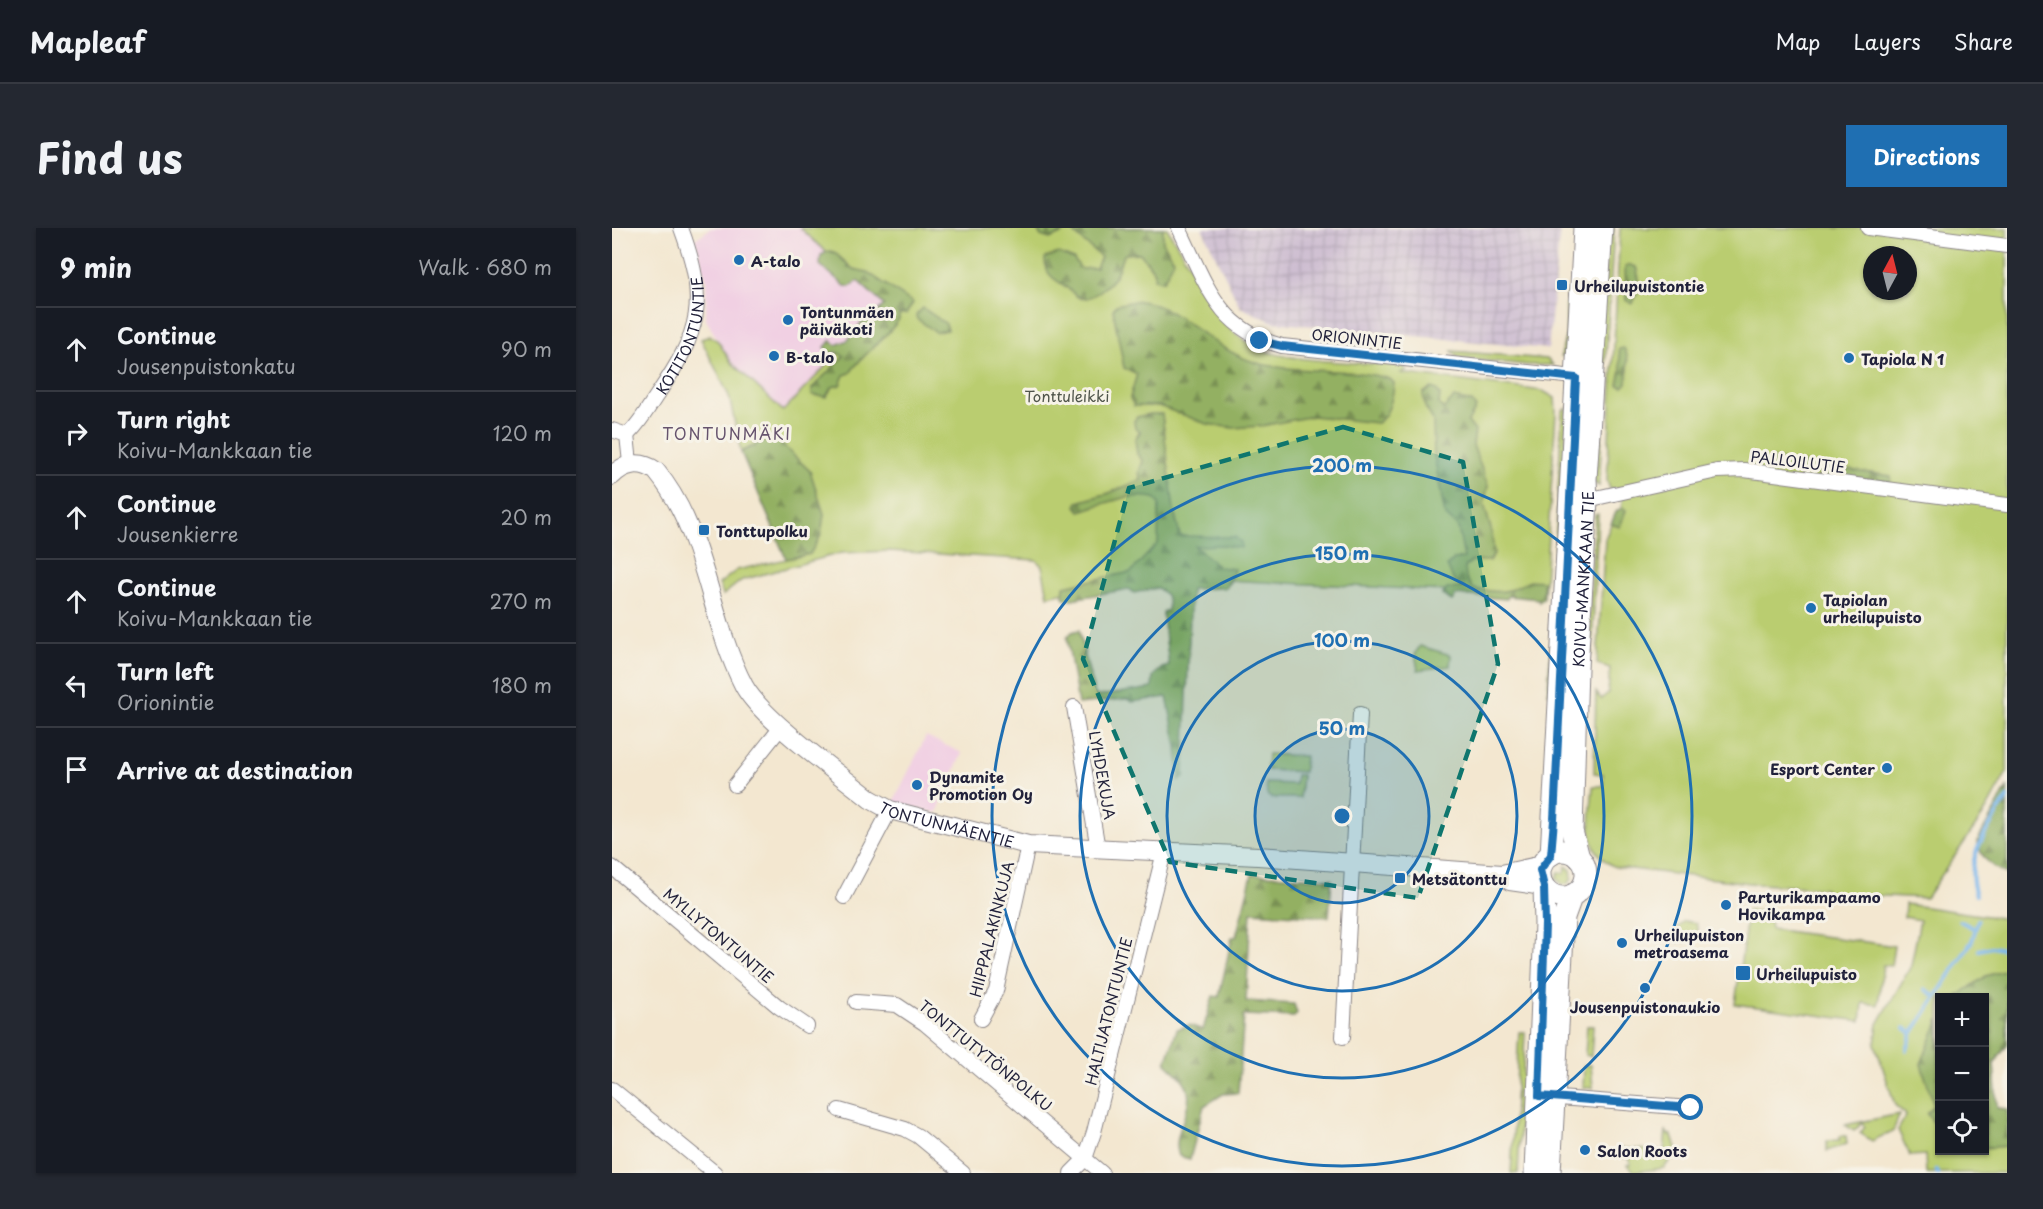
<!DOCTYPE html>
<html lang="en">
<head>
<meta charset="utf-8">
<style>
  body { margin:0; font-family:"Playpen Sans",sans-serif; background:#242831; color:#f1f3f6 }
  .controls { position:absolute; right:18px; bottom:18px; display:grid; overflow:hidden; border-radius:0px; box-shadow:0 2px 4px #0004 }
  .controls button { width:54px; height:54px; display:grid; place-items:center; padding:0; border:0; border-bottom:2px solid #363941; background:#171b24; color:#f1f3f6; font:30px sans-serif }
  .compass { position:absolute; left:1251px; top:18px; width:54px; height:54px; border-radius:50%; background:#171b24; box-shadow:0 2px 4px #0004; rotate:7deg }
  .stop { position:absolute; width:18px; height:18px; margin:-14px; border:4px solid #1f6fb2; border-radius:50%; background:#fff }
  .stop.end { background:#1f6fb2; border-color:#fff; box-shadow:0 2px 6px #0008 }
  .list { margin:0; padding:0; list-style:none }
  h2 { display:flex; justify-content:space-between; align-items:center; height:78px; margin:0; padding:0 24px; font-size:26px }
  h2 small { font-size:20px; font-weight:400; color:#9ea1a6 }
  .list li { display:grid; grid-template-columns:39px 1fr auto; gap:18px; align-items:center; box-sizing:border-box; height:84px; padding:0 24px; border-top:2px solid #363941 }
  .list b { display:block; font-size:22px; white-space:nowrap }
  .list p { margin:0; font-size:20px; white-space:nowrap; color:#9ea1a6 }
  .list em { font-size:20px; font-style:normal; color:#9ea1a6 }
  .icon { flex:none; width:33px; height:33px; fill:none; stroke:currentColor; stroke-width:2; stroke-linecap:round; stroke-linejoin:round }
  .map { position:relative; flex:none; width:1395px; height:945px; overflow:hidden; border-radius:0px }
  header { display:flex; align-items:center; gap:36px; box-sizing:border-box; height:84px; padding:0 30px; background:#171b24; border-bottom:2px solid #363941 }
  header strong { font-size:28px }
  nav { display:flex; gap:33px; margin-inline-start:auto; font-size:21px }
  .intro { display:flex; align-items:center; justify-content:space-between; box-sizing:border-box; height:144px; padding:0 36px }
  h1 { margin:0; font-size:42px }
  .button { padding:15px 27px; border-radius:0px; background:#1f6fb2; color:#fff; font-size:21px; font-weight:700 }
  main { display:flex; gap:36px; padding:0 36px }
  aside { flex:1; background:#171b24; border-radius:0px; box-shadow:0 2px 4px #0004 }
  .map>svg:first-child { display:block }
  .built { fill:#f1d0e3 }
  .industrial { fill:url(#industrial-grid) }
  .green { fill:#bacd70; stroke:#6e7856; stroke-width:1.5; fill-rule:evenodd }
  .forest { fill:url(#forest-firs); stroke:#5a694e; stroke-width:1.5 }
  .lines { fill:none; stroke-linecap:round; stroke-linejoin:round }
  .stream { stroke:#7cb7ed; stroke-width:4 }
  .street-casing { stroke:#8a8486; stroke-width:16 }
  .secondary-casing { stroke:#8a8486; stroke-width:20 }
  .primary-casing { stroke:#8a8486; stroke-width:23 }
  .street { stroke:#fff; stroke-width:14 }
  .secondary { stroke:#fff; stroke-width:18 }
  .primary { stroke:#fff; stroke-width:21 }
  .route { stroke:#1f6fb2; stroke-width:8 }
  .marked { fill:#0f766e; fill-opacity:0.2; stroke:#0f766e; stroke-width:4.5; stroke-dasharray:12 8; stroke-linejoin:round }
  .ring { fill:none; stroke:#1f6fb2; stroke-width:3 }
  .poi-dot { fill:#1f6fb2; stroke:#f7f3e8; stroke-width:2 }
  .labels { text-anchor:middle; dominant-baseline:central; stroke-width:6; stroke-linejoin:round; paint-order:stroke }
  .poi-label { font-size:15px; font-weight:bold; fill:#22223b; stroke:#f7f3e8; text-anchor:start }
  .street-label { font-size:15px; fill:#22223b; stroke:#f7f3e8 }
  .park-label { font-size:15px; fill:#50554b; stroke:#f7f3e8 }
  .neighbourhood-label { font-size:16px; letter-spacing:1.5px; fill:#66536d; stroke:#f7f3e8 }
  .centre { fill:#1f6fb2; stroke:#f7f3e8; stroke-width:3 }
  .ring-label { font-size:18px; text-anchor:middle; font-weight:bold; fill:#1f6fb2; stroke:#f7f3e8; stroke-width:6; stroke-linejoin:round; paint-order:stroke }
</style>
</head>
<body>
<header>
<strong>Mapleaf</strong>
<nav><a>Map</a><a>Layers</a><a>Share</a></nav>
</header>
<div class="intro"><h1>Find us</h1><a class="button">Directions</a></div>
<main>
<aside>
<h2>9 min<small>Walk · 680 m</small></h2>
<ul class="list">
<li><svg class="icon" aria-label="ahead" viewBox="0 0 24 24"><path d="M12 20V5M6 11l6-6 6 6"/></svg><div><b>Continue</b><p>Jousenpuistonkatu</p></div><em>90 m</em></li>
<li><svg class="icon" aria-label="right" viewBox="0 0 24 24"><path d="M7 20v-9h11M14 6l5 5-5 5"/></svg><div><b>Turn right</b><p>Koivu-Mankkaan tie</p></div><em>120 m</em></li>
<li><svg class="icon" aria-label="ahead" viewBox="0 0 24 24"><path d="M12 20V5M6 11l6-6 6 6"/></svg><div><b>Continue</b><p>Jousenkierre</p></div><em>20 m</em></li>
<li><svg class="icon" aria-label="ahead" viewBox="0 0 24 24"><path d="M12 20V5M6 11l6-6 6 6"/></svg><div><b>Continue</b><p>Koivu-Mankkaan tie</p></div><em>270 m</em></li>
<li><svg class="icon" aria-label="left" viewBox="0 0 24 24"><path d="M17 20v-9H6M10 6l-5 5 5 5"/></svg><div><b>Turn left</b><p>Orionintie</p></div><em>180 m</em></li>
<li><svg class="icon" aria-label="arrive" viewBox="0 0 24 24"><path d="M6 21V4h12l-3 4 3 4H6"/></svg><div><b>Arrive at destination</b></div></li>
</ul>
</aside>
<div class="map">
<svg width="1395" height="945" viewBox="0 0 1395 945">
  <defs>
    <pattern id="industrial-grid" width="8" height="8" patternUnits="userSpaceOnUse" patternTransform="scale(1.5)"><rect width="8" height="8" fill="#cebed1"/><path d="M0 4h8M4 0v8" fill="none" stroke="#b1a3b4"/></pattern>
    <pattern id="forest-firs" width="22" height="20" patternUnits="userSpaceOnUse" patternTransform="scale(1.5)"><rect width="22" height="20" fill="#93b062"/><path d="M5 1l3.5 6h-7zM16 11l3.5 6h-7z" fill="#788f52"/></pattern>
  </defs>
  <rect width="100%" height="100%" fill="#f7f3e8"/>
  <filter id="ink" filterUnits="userSpaceOnUse"><feTurbulence type="fractalNoise" baseFrequency=".0167" numOctaves="2"/><feDisplacementMap in="SourceGraphic" scale="12" xChannelSelector="R" yChannelSelector="G"/><feConvolveMatrix kernelMatrix="1 2 1 2 8 2 1 2 1" color-interpolation-filters="sRGB"/></filter>
  <filter id="wash" filterUnits="userSpaceOnUse"><feTurbulence type="fractalNoise" baseFrequency=".008" numOctaves="4" result="noise"/><feDisplacementMap in="SourceGraphic" scale="24" xChannelSelector="R" yChannelSelector="G"/><feGaussianBlur stdDeviation="1.35" result="paint"/><feColorMatrix in="noise" values="0 0 0 0 0 0 0 0 0 0 0 0 0 0 0 0 0 1.4 0 .05"/><feComposite in="paint" operator="in"/></filter>
  <g filter="url(#wash)">
    <rect width="100%" height="100%" fill="#f3e7d0"/>
    <g class="built">
      <path d="M 99,0 L 188,0 L 272,77 L 171,183 L 119,134 L 94,92 L 94,51 L 83,11 Z"/>
      <path d="M 314,508 L 350,525 L 325,585 L 281,575 Z"/>
    </g>
    <path class="industrial" d="M 590,0 L 948,0 L 936,121 L 661,94 L 628,79 Z"/>
    <g class="green">
      <path d="M 188,0 L 555,0 L 613,96 C 623,106 633,115 647,121 C 678,134 755,135 792,138 L 795,143 L 788,145 L 931,163 L 943,170 L 944,185 L 932,370 C 814,360 696,357 578,350 L 553,340 L 436,368 L 430,338 L 424,332 L 278,323 L 229,325 L 130,352 L 111,367 L 107,356 L 125,342 L 198,326 L 161,208 L 129,224 L 117,168 L 89,111 L 98,108 L 106,113 L 119,134 L 171,183 L 272,77 Z"/>
      <path d="M 997,0 L 1002,0 L 991,176 L 982,175 Z"/>
      <path d="M 1008,0 L 1395,0 L 1395,544 L 1373,584 L 1314,670 L 1213,665 L 1213,660 L 1146,656 L 1003,639 C 969,622 979,589 981,558 L 991,558 L 991,546 L 982,545 L 984,464 L 989,471 L 996,465 L 998,440 L 985,436 L 993,311 L 999,296 L 1008,298 L 1011,261 L 998,261 L 995,253 ZM 1260,27 L 1296,27 L 1296,63 L 1260,63 ZM 1014,39 L 1024,39 L 1027,51 L 1025,66 L 1014,72 Z"/>
      <path d="M 954,65 L 960,65 L 955,129 L 949,128 L 954,106 Z"/>
      <path d="M 840,123 L 935,131 L 941,137 L 916,137 L 846,130 Z"/>
      <path d="M 955,180 L 943,466 L 936,465 L 950,183 Z"/>
      <path d="M 987,183 L 991,190 L 987,258 L 982,255 Z"/>
      <path d="M 986,286 L 980,426 L 975,426 L 983,287 Z"/>
      <path d="M 808,418 L 839,427 L 838,438 L 806,442 L 803,426 Z"/>
      <path d="M 656,526 L 693,528 L 692,544 L 655,542 Z"/>
      <path d="M 684,547 L 690,547 L 688,570 L 659,570 L 655,567 L 654,555 L 683,556 Z"/>
      <path d="M 954,638 L 959,642 L 960,650 L 957,655 L 951,657 L 944,650 L 947,644 L 953,645 Z"/>
      <path d="M 1293,676 L 1395,691 L 1395,817 L 1382,836 L 1385,880 L 1395,881 L 1395,945 L 1314,945 L 1313,927 L 1298,928 L 1286,902 L 1294,887 L 1283,877 L 1263,816 L 1266,796 L 1299,738 L 1308,692 L 1292,689 ZM 1328,770 L 1372,770 L 1372,922 L 1328,922 Z"/>
      <path d="M 1136,682 L 1157,685 L 1159,701 L 1282,718 L 1279,738 L 1271,737 L 1266,777 L 1251,775 L 1249,793 L 1123,776 Z"/>
      <path d="M 1072,693 L 1084,695 L 1086,704 L 1077,713 L 1065,714 L 1062,704 Z"/>
      <path d="M 975,798 L 981,798 L 979,828 L 973,827 Z"/>
      <path d="M 907,804 L 913,804 L 906,945 L 899,945 Z"/>
      <path d="M 972,837 L 979,837 L 981,860 L 971,860 Z"/>
      <path d="M 1288,886 L 1281,903 L 1260,913 L 1248,905 L 1253,899 L 1250,895 L 1242,903 L 1233,897 Z"/>
      <path d="M 1054,902 L 1055,906 L 1060,907 L 1065,923 L 1052,940 L 1023,944 L 1015,937 L 1019,936 L 1016,930 L 1006,929 L 1008,920 L 1052,923 Z"/>
      <path d="M 1228,908 L 1234,908 L 1235,916 L 1215,923 L 1215,913 L 1228,912 Z"/>
    </g>
    <g class="forest">
      <path d="M 424,0 L 452,0 L 451,5 L 438,11 L 429,8 Z"/>
      <path d="M 462,0 L 551,0 L 551,14 L 562,32 L 552,52 L 548,53 L 542,50 L 543,45 L 528,25 L 513,26 C 507,33 508,40 503,48 C 498,56 478,74 468,70 C 461,67 456,59 450,56 C 438,49 433,44 433,30 L 447,25 L 462,31 L 469,41 L 484,40 L 489,29 L 463,6 Z"/>
      <path d="M 217,23 L 222,24 L 241,41 L 255,44 L 301,75 L 294,86 L 287,86 L 287,91 C 274,112 251,125 238,145 L 232,147 L 228,157 L 220,159 L 214,169 L 200,167 L 200,160 L 232,128 L 224,124 L 217,126 L 213,119 L 219,112 L 224,117 L 236,112 L 250,94 L 257,93 L 272,77 L 246,53 L 238,59 L 233,58 L 208,37 L 209,27 Z"/>
      <path d="M 1018,37 L 1024,39 C 1028,52 1028,65 1020,76 L 1014,72 L 1013,39 Z"/>
      <path d="M 523,73 C 562,72 603,126 649,136 C 691,146 737,139 778,151 L 782,155 C 781,168 777,189 765,195 L 701,188 L 649,198 L 621,200 L 595,196 L 547,178 L 522,178 L 518,170 L 525,146 L 512,140 L 501,82 L 504,77 Z"/>
      <path d="M 311,80 L 334,96 L 336,102 L 324,104 L 305,91 L 304,87 Z"/>
      <path d="M 1012,120 C 1018,131 1016,143 1015,155 L 1011,159 L 1006,157 L 1009,143 L 1007,121 Z"/>
      <path d="M 820,160 L 825,162 L 828,167 L 827,176 L 831,181 L 842,170 L 860,174 L 864,180 L 856,194 L 863,203 L 861,217 L 876,258 L 872,276 L 879,301 L 882,325 L 878,333 L 860,333 L 853,339 L 854,350 L 861,361 C 873,362 889,366 900,361 C 913,356 915,351 931,353 L 932,370 L 927,374 L 927,371 L 896,368 L 895,371 L 844,367 L 840,373 L 830,367 L 835,361 L 851,360 L 841,351 L 835,338 L 842,331 L 852,330 L 846,299 L 833,287 L 822,227 L 821,192 L 813,179 L 811,165 Z"/>
      <path d="M 538,186 L 550,186 L 562,282 L 568,308 L 623,309 L 629,314 L 629,320 L 609,317 L 583,318 L 607,339 L 622,341 L 618,354 L 613,360 L 579,361 L 572,549 L 567,553 L 565,519 L 555,469 L 520,474 L 515,471 L 466,476 L 455,410 L 460,404 L 467,402 L 482,464 L 485,468 L 540,460 L 541,448 L 550,440 L 557,438 L 551,389 L 551,384 L 556,382 C 557,371 555,365 545,360 L 522,365 L 517,361 L 455,372 L 451,369 L 452,358 L 519,344 L 546,315 L 547,276 L 543,270 C 516,264 494,276 468,283 L 464,278 L 466,274 L 497,265 L 529,252 L 527,244 L 531,233 L 525,226 L 523,211 L 528,204 L 523,200 L 522,193 L 525,189 Z"/>
      <path d="M 161,208 L 198,243 L 212,286 L 209,307 L 198,326 L 174,331 L 129,224 Z"/>
      <path d="M 1160,231 L 1279,248 L 1278,255 L 1161,240 Z"/>
      <path d="M 1009,280 L 1014,282 L 1008,299 L 999,296 L 1004,284 Z"/>
      <path d="M 1395,560 L 1395,646 C 1379,639 1370,631 1365,614 Z"/>
      <path d="M 640,646 L 720,651 L 717,689 L 639,684 L 634,773 L 682,776 L 685,785 L 682,789 L 632,787 L 626,865 L 611,866 L 592,878 L 578,931 L 567,928 C 557,904 589,875 571,852 C 567,846 560,841 554,835 L 565,801 L 578,797 L 591,802 L 601,768 L 607,769 L 620,709 L 624,709 Z"/>
      <path d="M 1395,742 L 1395,817 L 1382,836 L 1385,880 L 1395,881 L 1395,918 L 1373,920 L 1372,770 L 1344,769 L 1374,748 Z"/>
      <path d="M 1327,791 L 1327,901 L 1315,886 L 1322,877 L 1309,836 Z"/>
    </g>
    <g class="lines">
      <g class="stream">
        <path d="M 1364,667 C 1351,630 1376,601 1395,570"/>
        <path d="M 1348,693 L 1363,701"/>
        <path d="M 1367,722 L 1380,719 L 1395,722"/>
        <path d="M 1313,761 L 1324,769"/>
        <path d="M 1293,800 L 1300,806"/>
        <path d="M 1295,822 L 1300,806 L 1360,713 L 1366,692"/>
        <path d="M 1324,942 L 1326,945"/>
      </g>
    </g>
  </g>
  <g filter="url(#ink)">
    <g class="lines">
      <g class="street-casing">
        <g id="street">
          <path d="M 567,0 C 594,55 605,101 670,118 L 972,150"/>
          <path d="M 1256,0 L 1395,18"/>
          <path d="M 0,202 L 15,207 L 18,235"/>
          <path id="s1" d="M 15,207 C 27,197 36,180 45,167 C 89,103 96,73 69,0"/>
          <path d="M 975,272 L 1105,243 L 1132,242 L 1395,277"/>
          <path d="M 462,479 L 486,621"/>
          <path d="M 123,557 L 170,498"/>
          <path d="M 0,639 L 167,779 L 195,798"/>
          <path d="M 232,669 L 278,582"/>
          <path d="M 244,774 L 285,777 L 312,795 L 490,945"/>
          <path d="M 369,791 L 384,763 L 416,617"/>
          <path d="M 731,809 L 748,486"/>
          <path d="M 0,861 L 103,945"/>
          <path d="M 934,869 L 1079,880"/>
          <path d="M 227,882 L 293,901 L 306,908 L 351,945"/>
          <path d="M 459,945 L 473,931 L 482,904 L 552,624"/>
        </g>
      </g>
      <g class="secondary-casing">
        <g id="secondary">
          <path id="s2" d="M 0,248 C 12,235 29,232 44,243 C 95,305 96,389 132,458 C 150,491 226,545 258,571 L 278,582 L 416,617 L 646,628 L 890,646 L 930,637"/>
          <path d="M 890,646 L 898,653 L 931,658"/>
        </g>
      </g>
      <g class="primary-casing">
        <g id="primary">
          <circle cx="951" cy="646" r="23"/>
          <path d="M 939,627 L 972,0"/>
          <path id="s3" d="M 967,630 L 960,603 L 965,440 L 975,272 L 974,251 L 990,0"/>
          <path d="M 923,945 L 933,696 L 932,659"/>
          <path d="M 938,945 L 952,689 L 960,667"/>
        </g>
      </g>
      <use href="#street" class="street"/>
      <use href="#secondary" class="secondary"/>
      <use href="#primary" class="primary"/>
    </g>
  </g>
  <g class="lines" filter="url(#ink)">
    <path class="route" d="M 648,113 L 670,118 L 964,150 L 942,592 L 939,627 L 928,642 L 932,659 L 933,696 L 927,868 L 1079,880"/>
  </g>
  <path class="marked" d="M 731,199 L 851,234 L 886,436 L 806,670 L 558,634 L 471,431 L 517,260 Z"/>
  <circle cx="730" cy="588" r="87" fill="#1f6fb2" fill-opacity=".12"/>
  <g class="ring">
    <circle cx="730" cy="588" r="87"/>
    <circle cx="730" cy="588" r="175"/>
    <circle cx="730" cy="588" r="262"/>
    <circle cx="730" cy="588" r="350"/>
  </g>
  <g class="poi-dot">
    <circle cx="127" cy="32" r="6"/>
    <rect x="944" y="51" width="12" height="12" rx="3"/>
    <circle cx="176" cy="92" r="6"/>
    <circle cx="162" cy="128" r="6"/>
    <circle cx="1237" cy="130" r="6"/>
    <rect x="86" y="296" width="12" height="12" rx="3"/>
    <circle cx="1199" cy="380" r="6"/>
    <circle cx="1275" cy="540" r="6"/>
    <circle cx="305" cy="557" r="6"/>
    <rect x="782" y="644" width="12" height="12" rx="3"/>
    <circle cx="1114" cy="677" r="6"/>
    <circle cx="1010" cy="715" r="6"/>
    <rect x="1123" y="737" width="16" height="16" rx="3"/>
    <circle cx="1033" cy="760" r="6"/>
    <circle cx="973" cy="922" r="6"/>
  </g>
  <g class="labels">
    <g class="poi-label">
      <text x="139" y="32">A-talo</text>
      <text x="962" y="57">Urheilupuistontie</text>
      <text x="188" y="83">Tontunmäen<tspan x="188" dy="17">päiväkoti</tspan></text>
      <text x="174" y="128">B-talo</text>
      <text x="1249" y="130">Tapiola N 1</text>
      <text x="104" y="302">Tonttupolku</text>
      <text x="1211" y="371">Tapiolan<tspan x="1211" dy="17">urheilupuisto</tspan></text>
      <text x="1263" y="540" text-anchor="end">Esport Center</text>
      <text x="317" y="548">Dynamite<tspan x="317" dy="17">Promotion Oy</tspan></text>
      <text x="800" y="650">Metsätonttu</text>
      <text x="1126" y="668">Parturikampaamo<tspan x="1126" dy="17">Hovikampa</tspan></text>
      <text x="1022" y="706">Urheilupuiston<tspan x="1022" dy="17">metroasema</tspan></text>
      <text x="1144" y="745">Urheilupuisto</text>
      <text x="1033" y="778" text-anchor="middle">Jousenpuistonaukio</text>
      <text x="985" y="922">Salon Roots</text>
    </g>
    <g class="street-label">
      <text stroke="none"><textPath href="#s1" startOffset="116">KOTITONTUNTIE</textPath></text>
      <text transform="translate(745 110) rotate(6)">ORIONINTIE</text>
      <text transform="translate(1186 233) rotate(7)">PALLOILUTIE</text>
      <text stroke="none"><textPath href="#s3" startOffset="280">KOIVU-MANKKAAN TIE</textPath></text>
      <text transform="translate(491 547) rotate(80)">LYHDEKUJA</text>
      <text stroke="none"><textPath href="#s2" startOffset="534">TONTUNMÄENTIE</textPath></text>
      <text transform="translate(379 701) rotate(-76)">HIIPPALAKINKUJA</text>
      <text transform="translate(107 707) rotate(40)">MYLLYTONTUNTIE</text>
      <text transform="translate(496 783) rotate(-76)">HALTIJATONTUNTIE</text>
      <text transform="translate(374 827) rotate(39)">TONTTUTYTÖNPOLKU</text>
    </g>
    <g class="park-label">
      <text x="455" y="167">Tonttuleikki</text>
    </g>
    <g class="neighbourhood-label">
      <text x="115" y="205">TONTUNMÄKI</text>
    </g>
  </g>
  <circle cx="730" cy="588" r="9" class="centre"/>
  <g class="ring-label">
    <text x="730" y="244">200 m</text>
    <text x="730" y="332">150 m</text>
    <text x="730" y="419">100 m</text>
    <text x="730" y="507">50 m</text>
  </g>
</svg>
<div class="controls">
<button>+</button>
<button>−</button>
<button><svg class="icon" aria-label="locate" viewBox="0 0 24 24"><circle cx="12" cy="12" r="6"/><path d="M12 2v4M12 18v4M2 12h4M18 12h4"/></svg></button>
</div>
<svg class="compass" viewBox="-18 -18 36 36"><path d="M0-13l5 13h-10z" fill="#e53935"/><path d="M0 13l5-13h-10z" fill="#9ea1a6"/></svg>
<div class="stop" style="left:1079px;top:880px"></div>
<div class="stop end" style="left:648px;top:113px"></div>
</div>
</main>
</body>
</html>
